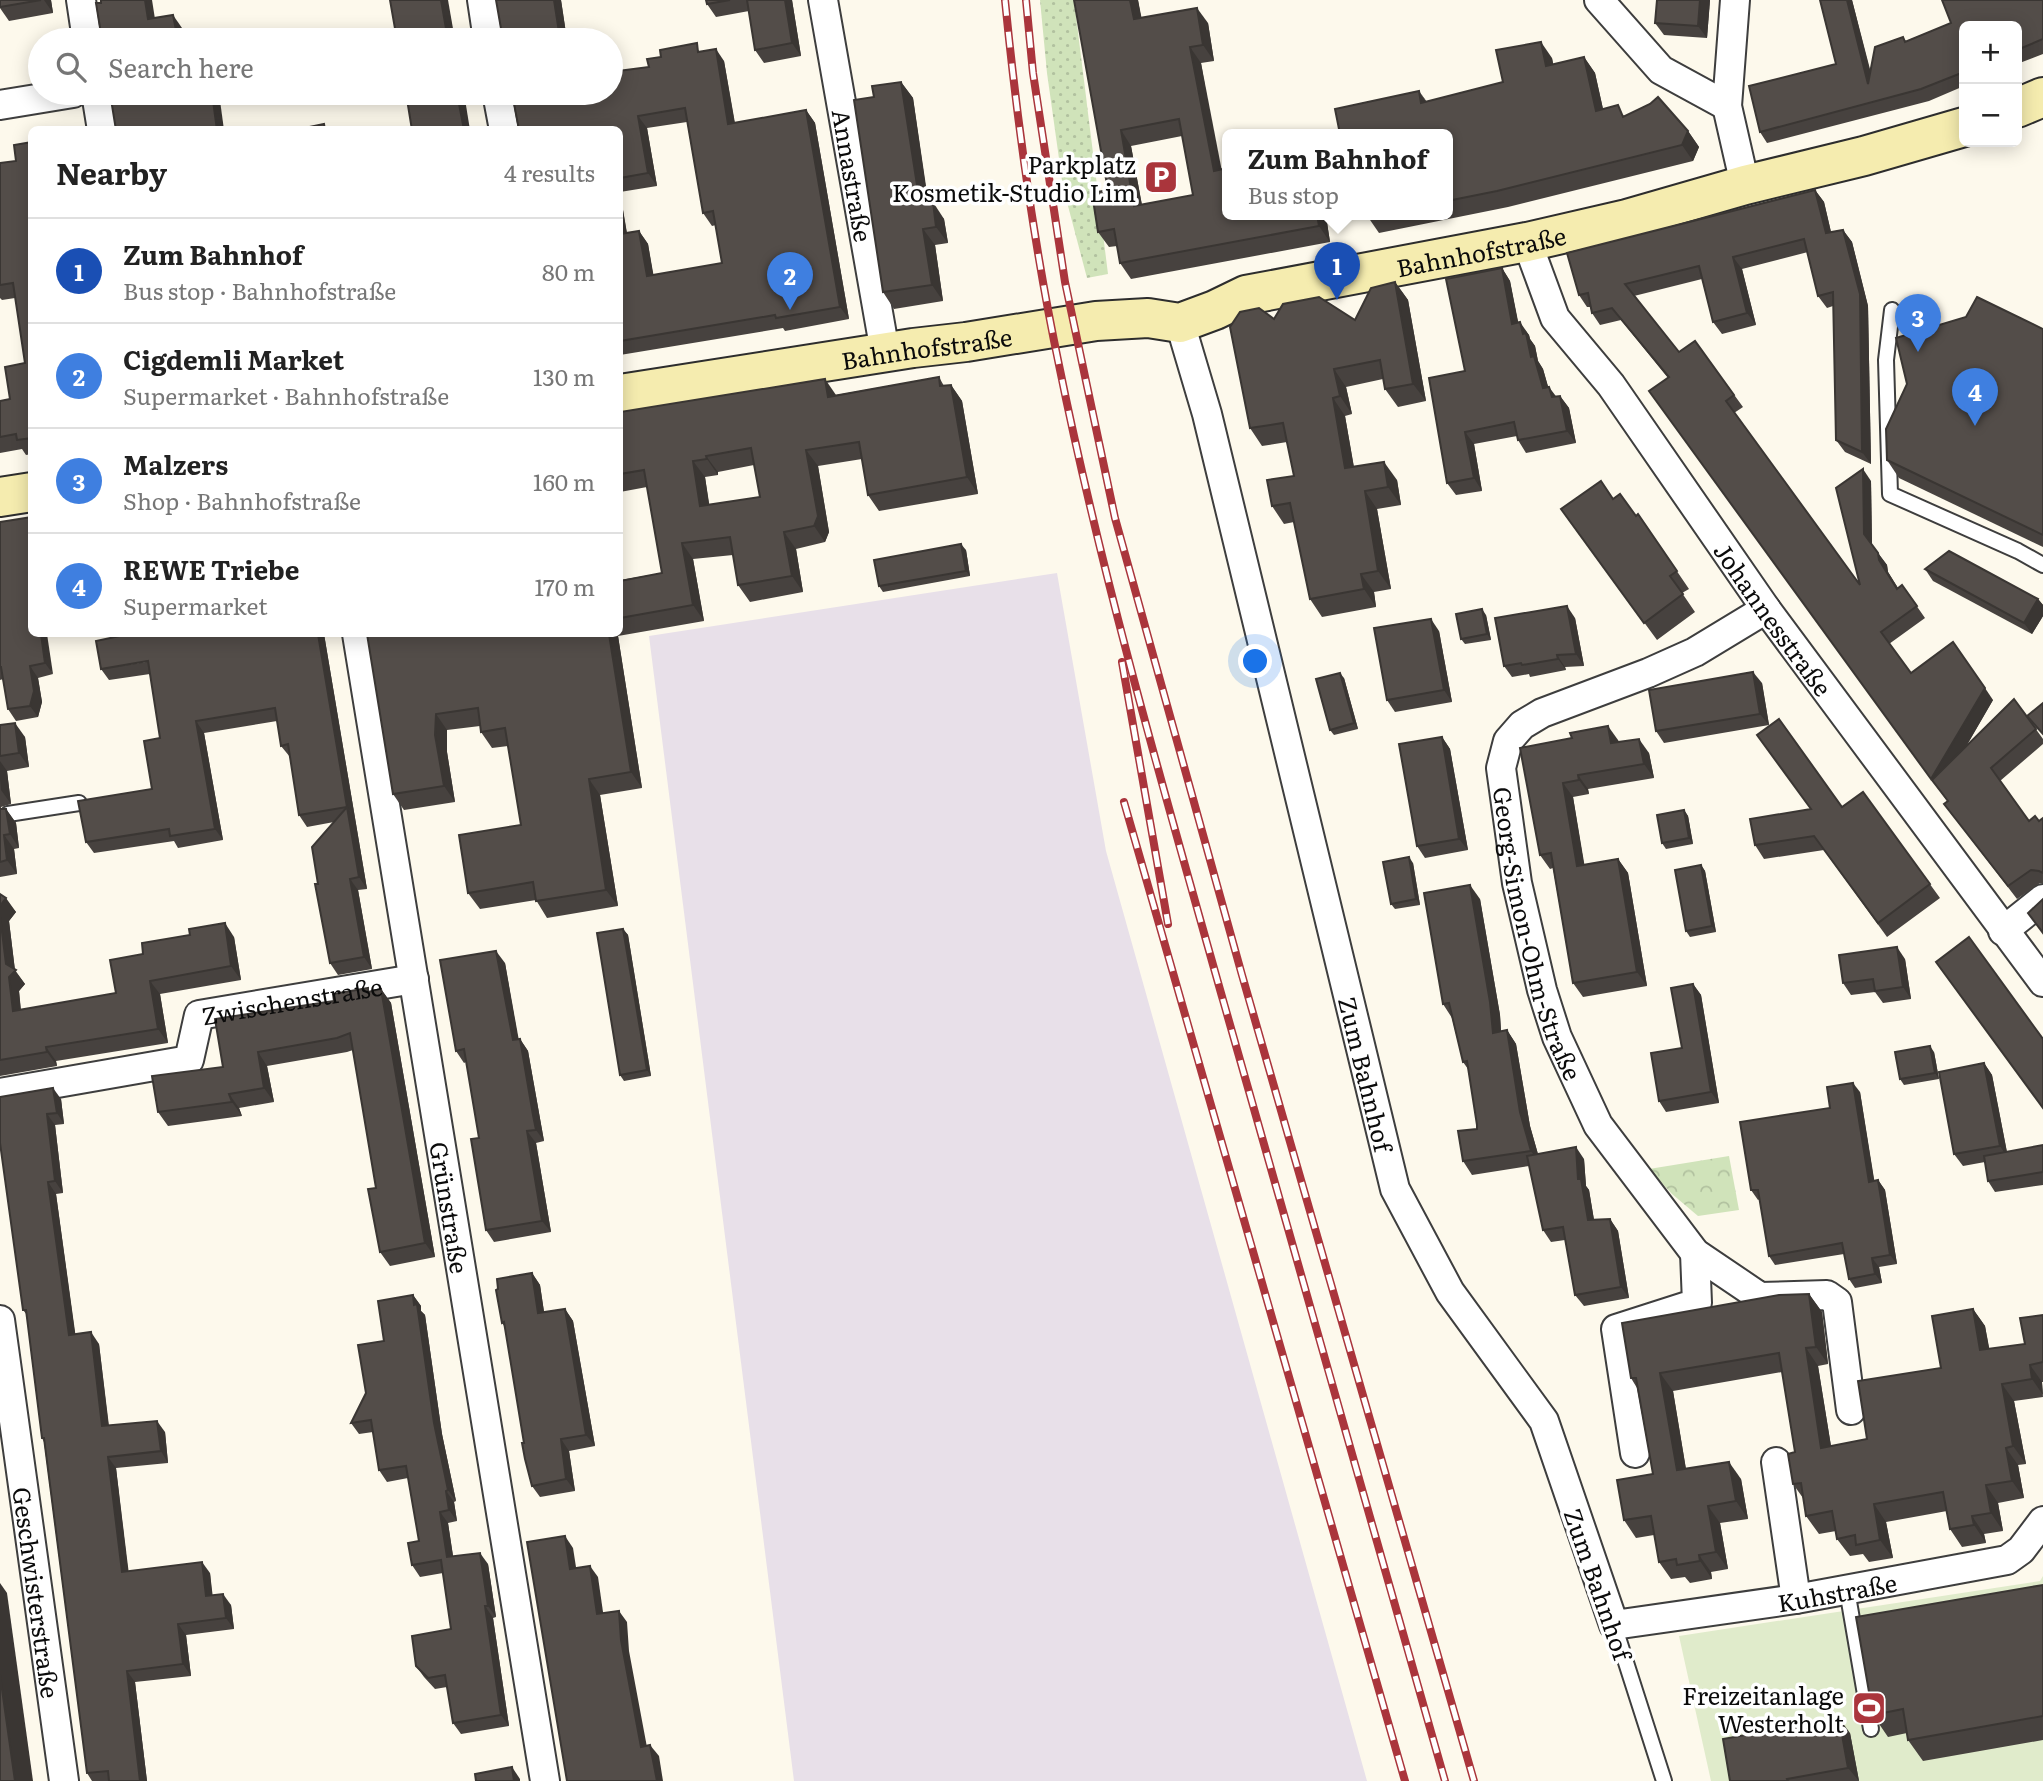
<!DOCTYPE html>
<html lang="en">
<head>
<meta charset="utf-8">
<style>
  body { margin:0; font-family:Literata,serif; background:#f6f6f6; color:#222 }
  .controls { position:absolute; right:21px; top:21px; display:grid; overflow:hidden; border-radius:10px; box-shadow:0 4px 18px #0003 }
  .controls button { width:63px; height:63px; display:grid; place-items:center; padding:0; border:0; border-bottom:2px solid #e0e0e0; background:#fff; color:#222; font:35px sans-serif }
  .you { position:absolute; left:1256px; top:662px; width:24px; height:24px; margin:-18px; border:5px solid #fff; border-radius:50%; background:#1a73e8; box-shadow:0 0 0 10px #1a73e833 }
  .badge { display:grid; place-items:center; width:46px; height:46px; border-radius:50%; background:#b45309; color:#fff; font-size:23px; font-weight:700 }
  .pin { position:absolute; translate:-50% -58px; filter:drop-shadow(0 2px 4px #0008) }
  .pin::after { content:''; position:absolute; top:37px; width:24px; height:21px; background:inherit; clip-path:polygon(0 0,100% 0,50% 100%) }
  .popup { position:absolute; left:1222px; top:129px; width:231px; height:91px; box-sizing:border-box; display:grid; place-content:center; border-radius:10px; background:#fff; filter:drop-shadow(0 2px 5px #0005); font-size:23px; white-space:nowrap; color:#767676 }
  .popup b { font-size:26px; color:#222 }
  .popup::after { content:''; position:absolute; left:50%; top:100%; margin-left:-14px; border:14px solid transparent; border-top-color:#fff }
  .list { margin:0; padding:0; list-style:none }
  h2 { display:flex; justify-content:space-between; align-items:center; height:91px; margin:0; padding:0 28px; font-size:30px }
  h2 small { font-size:23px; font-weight:400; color:#767676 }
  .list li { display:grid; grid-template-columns:46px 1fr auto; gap:21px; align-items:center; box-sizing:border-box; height:105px; padding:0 28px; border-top:2px solid #e0e0e0 }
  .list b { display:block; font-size:26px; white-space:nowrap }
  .list p { margin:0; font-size:23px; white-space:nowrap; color:#767676 }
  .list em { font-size:23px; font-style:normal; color:#767676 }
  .icon { flex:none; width:38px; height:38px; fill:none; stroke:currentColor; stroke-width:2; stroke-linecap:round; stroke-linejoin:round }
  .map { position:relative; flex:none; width:2043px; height:1781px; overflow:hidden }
  .search { position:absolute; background:#fff; box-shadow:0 4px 18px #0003; left:28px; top:28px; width:595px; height:77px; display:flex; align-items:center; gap:18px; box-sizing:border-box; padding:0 24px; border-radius:38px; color:#767676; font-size:26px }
  .panel { position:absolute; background:#fff; box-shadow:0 4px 18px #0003; left:28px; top:126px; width:595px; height:511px; border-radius:10px }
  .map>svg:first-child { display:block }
  .industrial { fill:#e8e0e9 }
  .grass { fill:url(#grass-dots) }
  .park { fill:url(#park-crowns) }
  .pitch { fill:#e0ebcb }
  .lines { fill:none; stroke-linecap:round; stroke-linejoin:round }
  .lane-casing { stroke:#3e3e3e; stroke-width:18 }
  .street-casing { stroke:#3e3e3e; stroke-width:32 }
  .secondary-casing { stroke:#2d2d2d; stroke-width:42 }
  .lane { stroke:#fff; stroke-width:14 }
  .street { stroke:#fff; stroke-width:28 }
  .secondary { stroke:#f5ecaf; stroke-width:38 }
  .rail-casing { stroke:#aa353c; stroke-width:8 }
  .rail { stroke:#fff; stroke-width:5; stroke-dasharray:16; stroke-linecap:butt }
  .wall { fill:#47423f; fill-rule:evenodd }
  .shaded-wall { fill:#3a3633 }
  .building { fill:#534d49; stroke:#3a3633; stroke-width:2; fill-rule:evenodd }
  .labels { text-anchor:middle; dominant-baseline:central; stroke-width:7; stroke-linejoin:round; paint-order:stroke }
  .poi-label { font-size:24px; fill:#0b0b0b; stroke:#fff; text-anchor:end }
  .street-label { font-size:24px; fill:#0b0b0b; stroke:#fff }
</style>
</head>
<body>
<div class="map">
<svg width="2043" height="1781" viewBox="0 0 2043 1781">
  <defs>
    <pattern id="grass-dots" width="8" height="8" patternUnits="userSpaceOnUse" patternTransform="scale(1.75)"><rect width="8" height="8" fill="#d0e3ba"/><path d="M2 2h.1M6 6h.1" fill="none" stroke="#b1c19f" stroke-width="1.8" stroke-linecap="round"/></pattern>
    <pattern id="park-crowns" width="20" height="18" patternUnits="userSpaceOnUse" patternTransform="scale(1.75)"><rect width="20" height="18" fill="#d0e3ba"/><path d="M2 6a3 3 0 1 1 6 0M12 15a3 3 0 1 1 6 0" fill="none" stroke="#b1c19f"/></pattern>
  </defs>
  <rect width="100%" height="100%" fill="#fdf9ec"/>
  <path class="industrial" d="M 1057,573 L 1106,851 L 1367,1781 L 794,1781 L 649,636 Z"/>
  <path class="grass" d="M 1040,0 L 1074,0 L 1108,274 L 1087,278 L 1063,187 L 1047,73 Z"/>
  <path class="park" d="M 1729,1156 L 1739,1210 L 1698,1216 L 1672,1194 L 1649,1169 Z"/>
  <path class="pitch" d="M 2043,1576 L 2043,1781 L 1711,1781 L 1679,1636 L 2040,1581 Z"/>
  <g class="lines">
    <g class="lane-casing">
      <g id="lane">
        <path d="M 1892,310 L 1886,360 L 1890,494 L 2018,551 L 2043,565"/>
        <path d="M 8,814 L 79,803"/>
        <path d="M 1847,1590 L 1871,1729"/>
        <path d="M 1614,1625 L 1664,1781"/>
      </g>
    </g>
    <g class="street-casing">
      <g id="street">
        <path d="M 81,0 L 87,40"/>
        <path d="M 482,0 L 488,40"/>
        <path id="s1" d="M 823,0 L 885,352"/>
        <path d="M 1599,0 L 1661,70 L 1727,106"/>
        <path d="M 1735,0 L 1727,106 L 1745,185"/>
        <path d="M 96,93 L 102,130"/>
        <path d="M 497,93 L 504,130"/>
        <path d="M 0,105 L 73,93"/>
        <path id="s2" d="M 1527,242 L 1555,318 L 1611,385 L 1766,609 L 2043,982"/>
        <path id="s3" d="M 1180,323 L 1207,414 L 1395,1189 L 1450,1292 L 1544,1421 L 1614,1625 L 1796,1599 L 2007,1560 L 2021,1550 L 2043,1521"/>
        <path id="s4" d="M 1766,609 L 1695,652 L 1648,673 L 1542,713 L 1522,725 L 1508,741 L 1501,768 L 1517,883 L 1542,990 L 1557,1037 L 1598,1125 L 1695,1253 L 1760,1297 L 1827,1295 L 1837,1302 L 1851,1410"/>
        <path id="s5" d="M 357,634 L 545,1781"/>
        <path d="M 2003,931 L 2043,899"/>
        <path id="s6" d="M 0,1093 L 189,1060 L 199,1015 L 414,979"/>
        <path id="s7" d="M 0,1320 L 64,1781"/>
        <path d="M 1635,1453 L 1616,1329 L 1697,1303 L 1695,1253"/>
        <path d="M 1776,1462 L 1796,1599"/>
      </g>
    </g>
    <g class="secondary-casing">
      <g id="secondary">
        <path d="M 2017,108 L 2043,97"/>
        <path id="s8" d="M 620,394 L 913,348 L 966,342 L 1096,321 L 1148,318 L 1180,323 L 1215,310 L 1246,295 L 1527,242 L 1627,219 L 1745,185 L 1864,156 L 1964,127"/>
        <path d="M 0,497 L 32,492"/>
      </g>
    </g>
    <use href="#lane" class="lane"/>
    <use href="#street" class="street"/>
    <use href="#secondary" class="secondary"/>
    <g class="rail-casing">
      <g id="rail">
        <path d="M 1005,0 C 1017,121 1034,246 1059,365 C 1102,578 1164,791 1223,1000 C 1297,1260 1371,1521 1445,1781"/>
        <path d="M 1026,0 L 1033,73 L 1065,282 L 1115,518 L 1242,975 L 1474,1781"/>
        <path d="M 1122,662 L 1168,924"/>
        <path d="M 1124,802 L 1405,1781"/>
      </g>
    </g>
    <use href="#rail" class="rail"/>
  </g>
  <g class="wall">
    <path d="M 0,0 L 51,0 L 53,13 L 9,21 L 0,8 Z"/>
    <path d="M 496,0 L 561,0 L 567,40 L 503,40 Z"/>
    <path d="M 706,0 L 792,0 L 801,56 L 764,63 L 755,50 L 749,11 L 716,17 L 707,4 Z"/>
    <path d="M 1074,0 L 1138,0 L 1141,18 L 1208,23 L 1214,61 L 1201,63 L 1227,214 L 1334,214 L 1326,216 L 1330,242 L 1131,279 L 1120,263 L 1117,246 L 1109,247 L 1098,232 L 1108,190 ZM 1182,136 L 1193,195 L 1142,205 L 1131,146 Z"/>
    <path d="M 1710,0 L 1707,38 L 1664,35 L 1655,23 Z"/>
    <path d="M 1820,0 L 1852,0 L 1871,73 L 1875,47 L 1903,37 L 1906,41 L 1951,23 L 1942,0 L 2043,0 L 2043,54 L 2017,64 L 2017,26 L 1964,26 L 1964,86 L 1929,101 L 1767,143 L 1760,132 L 1749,86 L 1836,64 Z"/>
    <path d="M 702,51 L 724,61 L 735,123 L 806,110 L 815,123 L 849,319 L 785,331 L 783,328 L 620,355 L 620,130 L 649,67 ZM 687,122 L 703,213 L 712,226 L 716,225 L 722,263 L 653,275 L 648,244 L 639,231 L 627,233 L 620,192 L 657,186 L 647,128 Z"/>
    <path d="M 1584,57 L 1595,73 L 1603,109 L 1625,116 L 1688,131 L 1699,147 L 1693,161 L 1508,207 L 1379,233 L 1368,217 L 1368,214 L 1447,214 L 1447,134 L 1419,91 L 1427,102 L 1503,82 L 1552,58 L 1553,65 Z"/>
    <path d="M 901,82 L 913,98 L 928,203 L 944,219 L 948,243 L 935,245 L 943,301 L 894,309 L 883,292 L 874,97 Z"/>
    <path d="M 32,142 L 32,454 L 26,455 L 22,449 L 0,453 L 0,401 L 10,399 L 25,363 L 15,298 L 2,300 L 0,298 L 0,163 L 16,161 Z"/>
    <path d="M 1815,190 L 1824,202 L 1831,232 L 1843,230 L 1852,242 L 1868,306 L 1871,464 L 1845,452 L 1836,440 L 1833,306 L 1827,308 L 1818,296 L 1808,252 L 1742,269 L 1756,325 L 1722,334 L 1713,322 L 1702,279 L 1634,296 L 1679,352 L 1695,341 L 1743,407 L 1734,413 L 1860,585 L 1871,481 L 1872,545 L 1887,565 L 1888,572 L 1898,588 L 1902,585 L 1925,618 L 1889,644 L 1911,673 L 1993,700 L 1967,745 L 2014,699 L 2043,739 L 2043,744 L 2000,781 L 2029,821 L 2039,821 L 2043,818 L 2043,883 L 2040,883 L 2017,899 L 1944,804 L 1947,801 L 1668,378 L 1621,320 L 1600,325 L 1592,313 L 1590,307 L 1587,307 L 1579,295 Z"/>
    <path d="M 1502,268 L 1510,281 L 1518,323 L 1529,335 L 1530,339 L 1535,346 L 1538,361 L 1543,369 L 1548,387 L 1556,397 L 1560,396 L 1569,408 L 1576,443 L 1526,453 L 1518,440 L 1517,436 L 1474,444 L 1482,491 L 1456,495 L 1447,483 L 1465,371 Z"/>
    <path d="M 1395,282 L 1408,300 L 1426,401 L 1398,407 L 1385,389 L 1383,379 L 1346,387 L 1352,414 L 1345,416 L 1354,467 L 1397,480 L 1401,505 L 1377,509 L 1391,589 L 1374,592 L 1376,607 L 1322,617 L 1310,599 L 1294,522 L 1284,524 L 1272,506 L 1294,476 L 1287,442 L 1262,446 L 1250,428 L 1274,319 L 1355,320 Z"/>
    <path d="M 2043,329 L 2043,547 L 1899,478 L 1887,460 Z"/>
    <path d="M 939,377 L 944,386 L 951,385 L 962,401 L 978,494 L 879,511 L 868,495 L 862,459 L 818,466 L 829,532 L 825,542 L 796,549 L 803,592 L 750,602 L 738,585 L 733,555 L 693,559 L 704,621 L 618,636 L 642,788 L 600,795 L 618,906 L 547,918 L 536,900 L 480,909 L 468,893 L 521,825 L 508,746 L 492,748 L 481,732 L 480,726 L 447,730 L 447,752 L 455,802 L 404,810 L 393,794 L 367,634 L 620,634 L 620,575 L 620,580 L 662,573 L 647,487 L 620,492 L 620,412 L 836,395 ZM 754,465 L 760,497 L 709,505 L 705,477 L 718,475 L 718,472 Z"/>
    <path d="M 1613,499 L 1636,516 L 1638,514 L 1689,589 L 1682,593 L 1695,612 L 1657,640 L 1561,509 Z"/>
    <path d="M 0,522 L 32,634 L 53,674 L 38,678 L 42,702 L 38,717 L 16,721 L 8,709 L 3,679 L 0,680 Z"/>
    <path d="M 966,550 L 970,576 L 883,592 L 879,586 Z"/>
    <path d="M 1925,569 L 2038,599 L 2043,605 L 2043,616 L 2032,634 L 1933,581 Z"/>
    <path d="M 1486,615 L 1491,640 L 1465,644 L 1461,639 Z"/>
    <path d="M 1575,618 L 1584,666 L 1565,667 L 1566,670 L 1530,677 L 1529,674 L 1512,677 L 1504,666 Z"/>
    <path d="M 1439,631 L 1452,702 L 1395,712 L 1387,700 Z"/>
    <path d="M 324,634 L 367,889 L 358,890 L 372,969 L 338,975 L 330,963 L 318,884 L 334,822 L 307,827 L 299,815 L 290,757 L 281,746 L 277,721 L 204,733 L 223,840 L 178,848 L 174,841 L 94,853 L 86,842 L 152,789 L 160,738 L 150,674 L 109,680 L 101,669 Z"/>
    <path d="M 1344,678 L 1358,729 L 1334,735 L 1330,730 Z"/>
    <path d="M 1762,683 L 1769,725 L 1664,743 L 1656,731 Z"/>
    <path d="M 0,725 L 25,737 L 29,767 L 7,771 L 11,804 L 1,807 L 1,809 L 6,809 L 16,823 L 19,848 L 14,849 L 17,874 L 0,877 Z"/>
    <path d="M 1442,737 L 1450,749 L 1468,850 L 1425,858 L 1417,846 Z"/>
    <path d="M 1618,740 L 1619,742 L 1649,753 L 1654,778 L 1588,789 L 1589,794 L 1573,797 L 1584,865 L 1618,859 L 1628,873 L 1647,986 L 1583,997 L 1573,983 L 1553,868 L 1550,869 L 1540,855 L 1520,748 Z"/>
    <path d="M 1863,792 L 1940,898 L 1887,937 L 1824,850 L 1764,859 L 1755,845 L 1842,807 Z"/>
    <path d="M 1684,810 L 1688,816 L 1693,844 L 1666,849 L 1662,843 Z"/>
    <path d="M 1413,863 L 1420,905 L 1395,909 L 1391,904 Z"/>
    <path d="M 1701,865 L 1705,871 L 1716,932 L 1690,937 L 1686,931 Z"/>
    <path d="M 0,894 L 16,912 L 9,921 L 15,970 L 25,984 L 19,991 L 21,1010 L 116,993 L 234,937 L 241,980 L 160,994 L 168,1043 L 56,1061 L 57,1066 L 0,1076 Z"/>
    <path d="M 1480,899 L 1500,1015 L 1501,1031 L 1507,1030 L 1516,1044 L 1530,1126 L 1538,1154 L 1584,1159 L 1586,1186 L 1589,1190 L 1594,1220 L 1610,1219 L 1618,1231 L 1629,1298 L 1584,1306 L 1575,1295 L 1565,1240 L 1551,1242 L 1543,1230 L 1529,1166 L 1472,1175 L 1463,1161 L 1477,1129 L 1477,1125 L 1468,1069 L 1463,1062 L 1452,1018 L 1443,1004 Z"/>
    <path d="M 623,929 L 628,935 L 651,1076 L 624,1081 L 620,1075 Z"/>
    <path d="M 1905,959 L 1911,999 L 1883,1003 L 1875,992 L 1851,995 L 1843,983 Z"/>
    <path d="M 505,963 L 518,1039 L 520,1039 L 528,1051 L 544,1141 L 536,1143 L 551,1232 L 494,1242 L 486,1230 L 479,1138 L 466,1062 L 464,1063 L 456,1051 Z"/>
    <path d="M 1693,984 L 1701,995 L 1719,1103 L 1666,1112 L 1659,1101 L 1682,1048 Z"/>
    <path d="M 381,989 L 391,1003 L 435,1257 L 390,1266 L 380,1252 L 376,1188 L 353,1050 L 347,1052 L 267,1066 L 274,1102 L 239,1108 L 242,1116 L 168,1126 L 158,1112 L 223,1067 L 334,1001 Z"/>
    <path d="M 1934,1052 L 1939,1079 L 1904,1085 L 1900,1079 Z"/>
    <path d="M 1984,1063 L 1992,1075 L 2007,1152 L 2043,1145 L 2043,1185 L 1995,1192 L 1988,1181 L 1985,1162 L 1963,1166 L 1954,1154 Z"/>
    <path d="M 1860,1092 L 1874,1181 L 1878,1180 L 1885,1190 L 1897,1264 L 1879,1267 L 1882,1283 L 1855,1288 L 1849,1279 L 1844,1254 L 1775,1265 L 1769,1256 L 1760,1199 L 1758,1200 L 1751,1190 L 1830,1108 Z"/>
    <path d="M 61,1099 L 64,1124 L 55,1125 L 63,1193 L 56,1194 L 75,1334 L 99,1344 L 109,1426 L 165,1432 L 168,1463 L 116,1468 L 128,1571 L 210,1573 L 212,1595 L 231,1605 L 234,1629 L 186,1635 L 191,1676 L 135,1682 L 147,1781 L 92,1781 L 87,1773 L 44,1442 L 42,1438 L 27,1315 L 23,1310 L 0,1143 Z"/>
    <path d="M 532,1273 L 540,1285 L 544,1312 L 565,1309 L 573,1321 L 595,1446 L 569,1451 L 575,1491 L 540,1497 L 532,1486 L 505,1327 L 502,1323 Z"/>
    <path d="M 1809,1294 L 1822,1312 L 1828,1364 L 1818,1366 L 1831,1446 L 1867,1439 L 1941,1368 L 1973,1309 L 1985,1326 L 1989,1349 L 2025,1344 L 2043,1315 L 2043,1382 L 2042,1382 L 2043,1397 L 2014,1401 L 2026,1464 L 2018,1465 L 2024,1498 L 1998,1503 L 2003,1531 L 1984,1534 L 1986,1543 L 1962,1547 L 1950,1529 L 1947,1511 L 1886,1522 L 1893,1558 L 1869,1562 L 1863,1554 L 1850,1556 L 1837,1539 L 1836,1531 L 1819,1534 L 1806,1516 L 1803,1498 L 1793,1484 L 1795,1452 L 1782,1372 L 1673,1391 L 1686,1469 L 1741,1479 L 1748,1519 L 1720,1523 L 1728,1569 L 1711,1572 L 1712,1579 L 1690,1583 L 1685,1577 L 1671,1579 L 1659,1562 L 1654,1535 L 1636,1538 L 1624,1520 L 1653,1474 L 1637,1388 L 1631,1378 Z"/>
    <path d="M 413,1295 L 421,1306 L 421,1311 L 425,1315 L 442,1434 L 456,1501 L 454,1502 L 457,1521 L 448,1523 L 453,1556 L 488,1564 L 496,1617 L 493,1618 L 509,1726 L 461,1734 L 453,1723 L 447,1687 L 435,1689 L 424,1677 L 416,1666 L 451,1629 L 443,1573 L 420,1577 L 412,1565 L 419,1541 L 408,1478 L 387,1482 L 379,1470 L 373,1432 L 359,1434 L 351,1423 L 366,1393 L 384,1341 Z"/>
    <path d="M 2043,1585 L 2043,1740 L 1923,1761 L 1908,1740 L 1907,1733 L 1888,1737 L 1873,1715 Z"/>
    <path d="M 1850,1733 L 1859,1781 L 1730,1781 Z"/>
  </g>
  <g class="shaded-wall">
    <path d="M 44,0 L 51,0 L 53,13 Z"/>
    <path d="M 145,0 L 152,0 L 157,32 L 148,19 Z"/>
    <path d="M 441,0 L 448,0 L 455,40 L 448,40 Z"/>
    <path d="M 554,0 L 561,0 L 567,40 L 565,40 L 559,32 Z"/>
    <path d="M 785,0 L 792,0 L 801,56 L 792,43 Z"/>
    <path d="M 1130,0 L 1138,0 L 1145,35 L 1134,19 Z"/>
    <path d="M 1700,0 L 1710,0 L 1707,38 L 1698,26 Z"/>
    <path d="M 1847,0 L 1852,0 L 1876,95 L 1868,84 Z"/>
    <path d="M 1197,8 L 1208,23 L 1214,61 L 1203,45 Z"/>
    <path d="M 173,15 L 182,28 L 184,40 L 178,40 Z"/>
    <path d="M 1541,42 L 1552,58 L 1557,82 L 1546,66 Z"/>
    <path d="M 1190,47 L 1201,63 L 1225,187 L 1214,171 Z"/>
    <path d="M 716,49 L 724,61 L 737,137 L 728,124 Z"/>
    <path d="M 1584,57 L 1595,73 L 1607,127 L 1596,111 Z"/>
    <path d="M 901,82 L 913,98 L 931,220 L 920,204 Z"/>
    <path d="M 1419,91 L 1430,107 L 1421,103 Z"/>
    <path d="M 212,93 L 219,93 L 224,130 L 217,130 Z"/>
    <path d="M 457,93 L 464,93 L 470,130 L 464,130 Z"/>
    <path d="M 806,110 L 815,123 L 849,319 L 840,307 Z"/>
    <path d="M 638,116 L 647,128 L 657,186 L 648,173 Z"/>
    <path d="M 1121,130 L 1131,146 L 1145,222 L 1134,206 Z"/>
    <path d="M 1688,131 L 1699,147 L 1693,161 L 1682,145 Z"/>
    <path d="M 1815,190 L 1824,202 L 1834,245 L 1826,233 Z"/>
    <path d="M 620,191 L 620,192 L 629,247 L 620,234 Z"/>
    <path d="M 933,202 L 944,219 L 948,243 L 936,227 Z"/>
    <path d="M 1317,214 L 1325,214 L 1326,216 L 1330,242 L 1319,226 Z"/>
    <path d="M 923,229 L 935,245 L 943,301 L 932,285 Z"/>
    <path d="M 1843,230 L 1852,242 L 1868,306 L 1871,464 L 1862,452 Z"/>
    <path d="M 639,231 L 648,244 L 656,289 L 647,276 Z"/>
    <path d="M 1733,257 L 1742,269 L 1756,325 L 1747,313 Z"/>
    <path d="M 1502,268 L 1510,281 L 1521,336 L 1512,324 Z"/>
    <path d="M 1395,282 L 1408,300 L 1426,401 L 1413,384 Z"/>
    <path d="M 1520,322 L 1529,335 L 1530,339 L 1535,346 L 1538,361 L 1543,369 L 1552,400 L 1543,388 L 1523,334 Z"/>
    <path d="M 1334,369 L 1346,387 L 1352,414 L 1340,396 Z"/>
    <path d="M 825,379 L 836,395 L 828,397 Z"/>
    <path d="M 951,385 L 962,401 L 978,494 L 967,477 Z"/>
    <path d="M 1549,387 L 1558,399 L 1552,397 Z"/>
    <path d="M 1560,396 L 1569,408 L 1576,443 L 1567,431 Z"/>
    <path d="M 1333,398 L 1345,416 L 1357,486 L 1345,468 Z"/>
    <path d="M 1465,432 L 1474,444 L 1482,491 L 1474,478 Z"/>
    <path d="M 806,450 L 818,466 L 829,532 L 825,542 L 814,526 Z"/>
    <path d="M 706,456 L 718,472 L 718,475 L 707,459 Z"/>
    <path d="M 693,461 L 705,477 L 712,522 L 700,506 Z"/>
    <path d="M 1384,462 L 1397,480 L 1401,505 L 1388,487 Z"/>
    <path d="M 1863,469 L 1871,481 L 1872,546 L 1864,534 Z"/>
    <path d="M 1365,491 L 1377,509 L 1391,589 L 1378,571 Z"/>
    <path d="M 784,532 L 796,549 L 803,592 L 792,576 Z"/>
    <path d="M 682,543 L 693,559 L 704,621 L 693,605 Z"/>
    <path d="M 961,544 L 966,550 L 970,576 L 966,571 Z"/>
    <path d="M 1878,553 L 1887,565 L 1888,572 L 1906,601 L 1879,560 Z"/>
    <path d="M 1361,574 L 1374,592 L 1376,607 L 1364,589 Z"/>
    <path d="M 2038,599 L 2043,605 L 2043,616 L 2032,634 L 2024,623 Z"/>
    <path d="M 1567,606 L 1575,618 L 1584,666 L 1576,654 Z"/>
    <path d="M 1482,609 L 1486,615 L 1491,640 L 1487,634 Z"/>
    <path d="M 1431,619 L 1439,631 L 1452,702 L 1444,690 Z"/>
    <path d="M 41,634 L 47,634 L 53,674 L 45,663 Z"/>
    <path d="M 318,634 L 324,634 L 355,818 L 347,807 Z"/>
    <path d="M 609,634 L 617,634 L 618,636 L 642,788 L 631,772 Z"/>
    <path d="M 1557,655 L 1565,667 L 1566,670 L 1558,659 Z"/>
    <path d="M 30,666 L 38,678 L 42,702 L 38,717 L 30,706 Z"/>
    <path d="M 1753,672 L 1762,683 L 1769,725 L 1760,714 Z"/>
    <path d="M 1340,673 L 1344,678 L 1358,729 L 1354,723 Z"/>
    <path d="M 1985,688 L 1993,700 L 1940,791 L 1931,779 Z"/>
    <path d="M 436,714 L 447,730 L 447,752 L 455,802 L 444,786 L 435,735 Z"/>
    <path d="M 196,721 L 204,733 L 223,840 L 215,829 Z"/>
    <path d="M 15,723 L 25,737 L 29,767 L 19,753 Z"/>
    <path d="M 1608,726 L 1618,740 L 1621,758 L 1611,743 Z"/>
    <path d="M 1442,737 L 1450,749 L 1468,850 L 1459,839 Z"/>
    <path d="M 1639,739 L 1649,753 L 1654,778 L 1644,764 Z"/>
    <path d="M 0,761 L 7,771 L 11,804 L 1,790 L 0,779 Z"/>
    <path d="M 1578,775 L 1588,789 L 1589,794 L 1579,780 Z"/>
    <path d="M 589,779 L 600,795 L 618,906 L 606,890 Z"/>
    <path d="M 1563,783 L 1573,797 L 1587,880 L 1577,866 Z"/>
    <path d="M 347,807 L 355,818 L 367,889 L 359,877 Z"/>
    <path d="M 6,809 L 16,823 L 19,848 L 10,834 Z"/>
    <path d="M 1684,810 L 1688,816 L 1693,844 L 1689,838 Z"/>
    <path d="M 4,835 L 14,849 L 17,874 L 7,860 Z"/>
    <path d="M 1409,857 L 1413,863 L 1420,905 L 1416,899 Z"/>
    <path d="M 1618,859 L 1628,873 L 1647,986 L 1637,972 Z"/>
    <path d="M 1701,865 L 1705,871 L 1716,932 L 1712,926 Z"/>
    <path d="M 350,879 L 358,890 L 372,969 L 364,957 Z"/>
    <path d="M 1470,885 L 1480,899 L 1500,1015 L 1502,1047 L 1493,1033 Z"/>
    <path d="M 6,898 L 16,912 L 9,921 L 15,971 L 25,984 L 19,991 L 22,1025 L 13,1011 L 0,916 L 0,906 Z"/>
    <path d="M 225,923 L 234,937 L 241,980 L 231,966 Z"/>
    <path d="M 623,929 L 628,935 L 651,1076 L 647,1070 Z"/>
    <path d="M 1897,947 L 1905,959 L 1911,999 L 1903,987 Z"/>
    <path d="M 496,951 L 505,963 L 521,1052 L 513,1040 Z"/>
    <path d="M 150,981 L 160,994 L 168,1043 L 158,1029 Z"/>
    <path d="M 1693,984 L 1701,995 L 1719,1103 L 1711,1092 Z"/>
    <path d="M 381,989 L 391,1003 L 435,1257 L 425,1243 Z"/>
    <path d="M 1507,1030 L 1516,1044 L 1530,1126 L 1541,1165 L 1531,1151 L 1520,1112 Z"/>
    <path d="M 520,1039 L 528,1051 L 544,1141 L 536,1130 Z"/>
    <path d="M 1930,1046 L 1934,1052 L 1939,1079 L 1935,1073 Z"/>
    <path d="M 46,1047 L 56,1061 L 57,1066 L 47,1052 Z"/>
    <path d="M 258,1052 L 267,1066 L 274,1102 L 264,1088 Z"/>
    <path d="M 1984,1063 L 1992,1075 L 2008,1158 L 2000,1146 Z"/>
    <path d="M 1853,1083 L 1860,1092 L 1876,1191 L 1869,1182 Z"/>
    <path d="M 53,1088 L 61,1099 L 64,1124 L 57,1113 Z"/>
    <path d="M 229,1094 L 239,1108 L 242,1116 L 232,1102 Z"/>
    <path d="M 47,1114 L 55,1125 L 63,1193 L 55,1181 Z"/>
    <path d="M 527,1131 L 536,1143 L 551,1232 L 542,1221 Z"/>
    <path d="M 1576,1147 L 1584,1159 L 1586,1186 L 1589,1190 L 1596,1232 L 1588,1220 L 1578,1179 Z"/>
    <path d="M 1878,1180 L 1885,1190 L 1897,1264 L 1890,1255 Z"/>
    <path d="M 48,1182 L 56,1194 L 77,1346 L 69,1335 Z"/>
    <path d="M 1610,1219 L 1618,1231 L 1629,1298 L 1621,1287 Z"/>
    <path d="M 1872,1258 L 1879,1267 L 1882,1283 L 1875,1274 Z"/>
    <path d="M 532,1273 L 540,1285 L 546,1325 L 538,1313 Z"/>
    <path d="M 1809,1294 L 1822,1312 L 1828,1364 L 1816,1347 Z"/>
    <path d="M 413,1295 L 421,1306 L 421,1311 L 425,1315 L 442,1434 L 456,1501 L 448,1490 L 434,1423 Z"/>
    <path d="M 565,1309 L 573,1321 L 595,1446 L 586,1435 Z"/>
    <path d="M 1973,1309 L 1985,1326 L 1993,1368 L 1980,1350 Z"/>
    <path d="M 91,1332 L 99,1344 L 110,1438 L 102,1426 Z"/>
    <path d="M 1806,1348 L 1818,1366 L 1834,1465 L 1821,1448 Z"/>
    <path d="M 2030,1365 L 2042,1382 L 2043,1395 L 2032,1379 Z"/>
    <path d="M 1660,1373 L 1673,1391 L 1689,1488 L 1677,1470 Z"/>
    <path d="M 2002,1384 L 2014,1401 L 2026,1464 L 2013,1446 Z"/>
    <path d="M 157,1421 L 165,1432 L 168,1463 L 161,1451 Z"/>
    <path d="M 561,1439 L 569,1451 L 575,1491 L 566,1479 Z"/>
    <path d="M 2006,1448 L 2018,1465 L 2024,1498 L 2012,1481 Z"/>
    <path d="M 108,1457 L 116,1468 L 130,1583 L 122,1572 Z"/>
    <path d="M 1729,1462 L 1741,1479 L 1748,1519 L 1736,1501 Z"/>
    <path d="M 1986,1485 L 1998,1503 L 2003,1531 L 1991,1513 Z"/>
    <path d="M 446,1491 L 454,1502 L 457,1521 L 449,1510 Z"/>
    <path d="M 1874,1504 L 1886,1522 L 1893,1558 L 1880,1540 Z"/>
    <path d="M 1708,1506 L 1720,1523 L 1728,1569 L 1716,1552 Z"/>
    <path d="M 440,1512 L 448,1523 L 455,1569 L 447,1557 Z"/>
    <path d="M 1972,1516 L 1984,1534 L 1986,1543 L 1974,1525 Z"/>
    <path d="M 565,1536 L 573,1548 L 578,1580 L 570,1569 Z"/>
    <path d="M 480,1553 L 488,1564 L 496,1617 L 488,1606 Z"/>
    <path d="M 1699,1555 L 1711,1572 L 1712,1579 L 1700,1561 Z"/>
    <path d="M 202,1562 L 210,1573 L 214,1607 L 206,1596 Z"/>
    <path d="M 590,1566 L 598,1577 L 605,1626 L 597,1614 Z"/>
    <path d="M 0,1583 L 7,1593 L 33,1781 L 15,1781 L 0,1675 Z"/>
    <path d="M 223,1594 L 231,1605 L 234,1629 L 226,1618 Z"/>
    <path d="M 485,1606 L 493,1618 L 509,1726 L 501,1715 Z"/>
    <path d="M 619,1611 L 627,1622 L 629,1651 L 649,1758 L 641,1747 L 621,1640 Z"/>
    <path d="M 178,1624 L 186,1635 L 191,1676 L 183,1664 Z"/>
    <path d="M 127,1671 L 135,1682 L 147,1781 L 140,1781 Z"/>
    <path d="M 1839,1718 L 1850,1733 L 1859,1781 L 1848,1768 Z"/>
    <path d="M 650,1745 L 659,1756 L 663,1781 L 657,1781 Z"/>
    <path d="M 512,1767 L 520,1779 L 520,1781 L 514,1781 Z"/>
  </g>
  <g class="building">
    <path d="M 0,0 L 41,0 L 0,7 Z"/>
    <path d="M 101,0 L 145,0 L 148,19 L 173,15 L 178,40 L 102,40 L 96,3 L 101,3 Z"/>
    <path d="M 390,0 L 441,0 L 448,40 L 397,40 Z"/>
    <path d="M 496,0 L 554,0 L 559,32 L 549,33 L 550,40 L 503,40 Z"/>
    <path d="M 706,0 L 730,0 L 707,4 Z"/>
    <path d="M 747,0 L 785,0 L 792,43 L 755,50 Z"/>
    <path d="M 1074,0 L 1130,0 L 1134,19 L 1197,8 L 1203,45 L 1190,47 L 1214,171 L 1227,168 L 1227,214 L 1317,214 L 1319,226 L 1120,263 L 1114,229 L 1098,232 L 1092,193 L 1108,190 ZM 1179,119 L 1193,195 L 1134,206 L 1121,130 Z"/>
    <path d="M 1657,0 L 1700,0 L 1698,26 L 1655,23 Z"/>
    <path d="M 1820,0 L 1847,0 L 1868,84 L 1875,47 L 1903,37 L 1905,42 L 1951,23 L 1942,0 L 2043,0 L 2043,39 L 2017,50 L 2017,26 L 1964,26 L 1964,72 L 1921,89 L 1760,132 L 1749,86 L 1836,64 Z"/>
    <path d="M 1541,42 L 1546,66 L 1584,57 L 1596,111 L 1618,105 L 1623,117 L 1650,104 L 1658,97 L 1688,131 L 1682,145 L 1497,191 L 1447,201 L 1447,134 L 1340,134 L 1335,109 L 1419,91 L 1421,103 L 1503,82 L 1496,50 Z"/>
    <path d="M 697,43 L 698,52 L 716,49 L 728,124 L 806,110 L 840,307 L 776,318 L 775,315 L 620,341 L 620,230 L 620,234 L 639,231 L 647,276 L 722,263 L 713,211 L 703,213 L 685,108 L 638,116 L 648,173 L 620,178 L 620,130 L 519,130 L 512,93 L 611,93 L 611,72 L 649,67 L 647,59 L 661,57 L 660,50 Z"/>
    <path d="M 901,82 L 920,204 L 933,202 L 936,227 L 923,229 L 932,285 L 883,292 L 854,100 L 874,97 L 872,86 Z"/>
    <path d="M 110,93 L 212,93 L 217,130 L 116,130 Z"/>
    <path d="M 406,93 L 457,93 L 464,130 L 412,130 Z"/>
    <path d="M 324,124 L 325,130 L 295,130 Z"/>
    <path d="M 32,142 L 32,438 L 17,440 L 16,434 L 0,437 L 0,401 L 10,399 L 5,367 L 25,363 L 13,283 L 0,285 L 0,163 L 16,161 L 14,145 Z"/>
    <path d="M 1815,190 L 1826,233 L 1843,230 L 1860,294 L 1862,452 L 1836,440 L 1833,292 L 1818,296 L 1804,239 L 1733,257 L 1747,313 L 1713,322 L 1699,266 L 1625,284 L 1679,352 L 1695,341 L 1734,395 L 1726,401 L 1860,585 L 1836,488 L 1863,469 L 1864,534 L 1878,553 L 1879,560 L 1897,589 L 1902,585 L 1917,606 L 1881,632 L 1911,673 L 1953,642 L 1985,688 L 1931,779 L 1649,391 L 1669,377 L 1612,308 L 1592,313 L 1588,293 L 1579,295 L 1567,253 Z"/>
    <path d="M 1368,214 L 1382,214 L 1368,217 Z"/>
    <path d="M 1502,268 L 1512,324 L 1520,322 L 1523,334 L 1526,333 L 1531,357 L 1534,356 L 1543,388 L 1549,387 L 1552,397 L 1560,396 L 1567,431 L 1518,440 L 1514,422 L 1465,432 L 1474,478 L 1447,483 L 1429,378 L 1465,371 L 1446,279 Z"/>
    <path d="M 1395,282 L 1413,384 L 1385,389 L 1380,360 L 1334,369 L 1340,396 L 1333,398 L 1345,468 L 1384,462 L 1388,487 L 1365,491 L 1378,571 L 1361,574 L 1364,589 L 1310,599 L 1290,503 L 1272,506 L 1267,480 L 1294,476 L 1283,423 L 1250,428 L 1230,327 L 1240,312 L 1259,308 L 1274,319 L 1283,304 L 1319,297 L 1355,320 L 1371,288 Z"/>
    <path d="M 1977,297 L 2043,329 L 2043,535 L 1887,460 L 1886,429 L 1907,384 L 1896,338 L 1966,317 Z"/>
    <path d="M 939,377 L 940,386 L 951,385 L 967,477 L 868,495 L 859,442 L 806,450 L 818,516 L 814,526 L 784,532 L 792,576 L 738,585 L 730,537 L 682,543 L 693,605 L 620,618 L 620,581 L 662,573 L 644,470 L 620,474 L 620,412 L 825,379 L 828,397 ZM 751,448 L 760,497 L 700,506 L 693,461 L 707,459 L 706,456 Z"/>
    <path d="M 1601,481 L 1613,499 L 1620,494 L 1636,516 L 1638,514 L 1677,571 L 1670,576 L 1683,594 L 1644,623 L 1561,509 Z"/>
    <path d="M 32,517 L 32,634 L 41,634 L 45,663 L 30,666 L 34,691 L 30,706 L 8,709 L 1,667 L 0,667 L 0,522 Z"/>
    <path d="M 961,544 L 966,571 L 879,586 L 874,560 Z"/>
    <path d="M 1949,551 L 2038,599 L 2024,623 L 1925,569 Z"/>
    <path d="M 1567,606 L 1576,654 L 1557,655 L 1558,659 L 1522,665 L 1521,663 L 1504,666 L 1495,618 Z"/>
    <path d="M 1482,609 L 1487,634 L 1461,639 L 1456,614 Z"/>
    <path d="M 1431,619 L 1444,690 L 1387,700 L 1374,628 Z"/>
    <path d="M 129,634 L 318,634 L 347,807 L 299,815 L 288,744 L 281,746 L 275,708 L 196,721 L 215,829 L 170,836 L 169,829 L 86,842 L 78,801 L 152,789 L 144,741 L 160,738 L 148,661 L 101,669 L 96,641 Z"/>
    <path d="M 367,634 L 609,634 L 631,772 L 589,779 L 606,890 L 536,901 L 533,882 L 468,893 L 459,835 L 521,825 L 505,728 L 481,732 L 478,708 L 436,714 L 435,735 L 444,786 L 393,794 Z"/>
    <path d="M 1753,672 L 1760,714 L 1656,731 L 1649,690 Z"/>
    <path d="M 1340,673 L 1354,723 L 1330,730 L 1316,679 Z"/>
    <path d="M 2014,699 L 2036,729 L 1991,768 L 2029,821 L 2035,816 L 2039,821 L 2043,818 L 2043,873 L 2039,871 L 2031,870 L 2008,886 L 1944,804 L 1948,801 L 1932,780 Z"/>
    <path d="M 2043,703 L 2043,734 L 2027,716 Z"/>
    <path d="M 1779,719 L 1842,807 L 1863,792 L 1930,884 L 1878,923 L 1814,836 L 1755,845 L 1750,819 L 1811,809 L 1757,735 Z"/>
    <path d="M 15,723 L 19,753 L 0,756 L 0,725 Z"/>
    <path d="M 1608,726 L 1611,743 L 1639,739 L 1644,764 L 1578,775 L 1579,780 L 1563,783 L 1577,866 L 1618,859 L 1637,972 L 1573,983 L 1551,853 L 1540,855 L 1520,748 L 1572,738 L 1570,733 Z"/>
    <path d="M 1442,737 L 1459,839 L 1417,846 L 1399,744 Z"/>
    <path d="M 347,807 L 359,877 L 350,879 L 364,957 L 330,963 L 315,884 L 318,884 L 312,847 Z"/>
    <path d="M 0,809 L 6,809 L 10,834 L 4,835 L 7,860 L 0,862 Z"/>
    <path d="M 1684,810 L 1689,838 L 1662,843 L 1657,815 Z"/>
    <path d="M 1409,857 L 1416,899 L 1391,904 L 1383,862 Z"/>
    <path d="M 1701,865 L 1712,926 L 1686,931 L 1675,870 Z"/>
    <path d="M 1470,885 L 1490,1002 L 1493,1033 L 1507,1030 L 1520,1112 L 1531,1151 L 1463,1161 L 1458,1131 L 1477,1129 L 1477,1125 L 1467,1061 L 1463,1062 L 1449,1003 L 1443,1004 L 1424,893 Z"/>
    <path d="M 0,894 L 6,898 L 0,906 Z"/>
    <path d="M 2043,899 L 2043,933 L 2028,913 Z"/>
    <path d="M 0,916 L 6,964 L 16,970 L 9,977 L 13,1011 L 116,993 L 110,960 L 143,954 L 142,943 L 190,935 L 189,929 L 225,923 L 231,966 L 150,981 L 158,1029 L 46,1047 L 47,1052 L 0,1060 Z"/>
    <path d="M 623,929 L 647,1070 L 620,1075 L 597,933 Z"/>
    <path d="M 1969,937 L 2043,1039 L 2043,1108 L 1936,962 Z"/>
    <path d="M 1897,947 L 1903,987 L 1875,991 L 1873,979 L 1843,983 L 1839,955 Z"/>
    <path d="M 496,951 L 513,1040 L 520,1039 L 533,1115 L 536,1130 L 527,1131 L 542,1221 L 486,1230 L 471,1139 L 479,1138 L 464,1049 L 456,1051 L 440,960 Z"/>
    <path d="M 1693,984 L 1711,1092 L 1659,1101 L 1651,1053 L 1682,1048 L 1671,988 Z"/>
    <path d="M 368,988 L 368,992 L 381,989 L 425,1243 L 380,1252 L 368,1189 L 376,1188 L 350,1033 L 337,1038 L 258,1052 L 264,1088 L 229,1094 L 232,1102 L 158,1112 L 152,1076 L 223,1067 L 215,1019 L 334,1001 L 333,994 Z"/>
    <path d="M 1930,1046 L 1935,1073 L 1900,1079 L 1895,1052 Z"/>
    <path d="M 1984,1063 L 2000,1146 L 1954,1154 L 1939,1072 Z"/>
    <path d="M 1853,1083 L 1869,1182 L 1878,1180 L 1890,1255 L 1872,1258 L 1875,1274 L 1849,1279 L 1842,1243 L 1769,1256 L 1758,1190 L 1751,1190 L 1740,1122 L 1830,1108 L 1827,1087 Z"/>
    <path d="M 53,1088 L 57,1113 L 47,1114 L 55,1181 L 48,1182 L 69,1335 L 91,1332 L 102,1426 L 157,1421 L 161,1451 L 108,1457 L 122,1572 L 202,1562 L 206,1596 L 223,1594 L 226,1618 L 178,1624 L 183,1664 L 127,1671 L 140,1781 L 109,1781 L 108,1771 L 87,1773 L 44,1438 L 42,1438 L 26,1310 L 23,1310 L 0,1143 L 0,1097 Z"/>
    <path d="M 2043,1145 L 2043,1172 L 1988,1181 L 1984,1156 Z"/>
    <path d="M 1576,1147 L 1578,1179 L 1581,1179 L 1588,1220 L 1610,1219 L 1621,1287 L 1575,1295 L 1563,1227 L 1543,1230 L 1527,1156 Z"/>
    <path d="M 532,1273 L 538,1313 L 565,1309 L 586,1435 L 561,1439 L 566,1479 L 532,1486 L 525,1459 L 522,1443 L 524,1443 L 504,1322 L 502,1323 L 496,1290 L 498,1289 L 497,1279 Z"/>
    <path d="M 1809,1294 L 1816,1347 L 1806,1348 L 1821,1448 L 1867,1439 L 1858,1381 L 1941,1368 L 1932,1316 L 1973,1309 L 1980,1350 L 2025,1344 L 2020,1318 L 2043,1315 L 2043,1362 L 2030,1365 L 2032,1379 L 2002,1384 L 2013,1446 L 2006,1448 L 2012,1481 L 1986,1485 L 1991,1513 L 1972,1516 L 1974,1525 L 1950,1529 L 1943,1492 L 1874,1504 L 1880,1540 L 1856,1545 L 1855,1535 L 1837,1539 L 1832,1511 L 1806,1516 L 1801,1483 L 1793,1484 L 1788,1454 L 1795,1452 L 1779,1353 L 1660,1373 L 1677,1470 L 1729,1462 L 1736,1501 L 1708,1506 L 1716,1552 L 1699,1555 L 1700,1561 L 1677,1565 L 1676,1559 L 1659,1562 L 1651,1516 L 1624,1520 L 1617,1480 L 1653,1474 L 1636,1378 L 1631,1378 L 1622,1323 L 1779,1295 Z"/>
    <path d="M 413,1295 L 414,1305 L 417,1304 L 434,1423 L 448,1490 L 446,1491 L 449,1510 L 440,1512 L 447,1557 L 480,1553 L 488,1606 L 485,1606 L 501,1715 L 453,1723 L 445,1675 L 428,1678 L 416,1666 L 412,1636 L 451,1629 L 441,1560 L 412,1565 L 408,1543 L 419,1541 L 406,1466 L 379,1470 L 371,1420 L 351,1423 L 366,1393 L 358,1345 L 384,1341 L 378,1301 Z"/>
    <path d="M 565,1536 L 570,1569 L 590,1566 L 597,1614 L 619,1611 L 621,1640 L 641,1747 L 650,1745 L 657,1781 L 567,1781 L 527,1542 Z"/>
    <path d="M 2043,1585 L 2043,1716 L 1908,1740 L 1903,1709 L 1873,1715 L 1856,1617 Z"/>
    <path d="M 0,1675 L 15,1781 L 0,1781 Z"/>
    <path d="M 1839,1718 L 1848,1768 L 1787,1779 L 1788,1781 L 1730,1781 L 1723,1739 Z"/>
    <path d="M 512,1767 L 514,1781 L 476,1781 L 475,1774 Z"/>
  </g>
  <defs>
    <g id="parking-square" transform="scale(1.75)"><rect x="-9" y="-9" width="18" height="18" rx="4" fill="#aa353c" stroke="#fff"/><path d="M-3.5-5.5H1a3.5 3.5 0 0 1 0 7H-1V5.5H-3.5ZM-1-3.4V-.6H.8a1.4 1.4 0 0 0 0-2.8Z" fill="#fff"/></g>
    <g id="stadium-square" transform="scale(1.75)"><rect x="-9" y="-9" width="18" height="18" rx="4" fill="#aa353c" stroke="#fff"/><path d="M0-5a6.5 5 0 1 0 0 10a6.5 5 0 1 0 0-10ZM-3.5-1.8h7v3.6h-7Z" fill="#fff"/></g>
  </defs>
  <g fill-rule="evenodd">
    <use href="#parking-square" x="1161" y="177"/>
    <use href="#stadium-square" x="1869" y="1708"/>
  </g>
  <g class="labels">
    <g class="poi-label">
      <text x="1136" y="163">Parkplatz<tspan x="1136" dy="28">Kosmetik-Studio Lim</tspan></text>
      <text x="1844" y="1694">Freizeitanlage<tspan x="1844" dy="28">Westerholt</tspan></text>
    </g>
    <g class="street-label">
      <text stroke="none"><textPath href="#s1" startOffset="178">Annastraße</textPath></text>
      <text stroke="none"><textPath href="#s8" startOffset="877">Bahnhofstraße</textPath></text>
      <text stroke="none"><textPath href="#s8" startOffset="310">Bahnhofstraße</textPath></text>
      <text stroke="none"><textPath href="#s2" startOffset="453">Johannesstraße</textPath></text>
      <text stroke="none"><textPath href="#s4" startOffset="490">Georg-Simon-Ohm-Straße</textPath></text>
      <text stroke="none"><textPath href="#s6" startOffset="332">Zwischenstraße</textPath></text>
      <text stroke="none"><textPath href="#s3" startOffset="774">Zum Bahnhof</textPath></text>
      <text stroke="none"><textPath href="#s5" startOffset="581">Grünstraße</textPath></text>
      <text transform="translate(1599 1584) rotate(71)">Zum Bahnhof</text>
      <text stroke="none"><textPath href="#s3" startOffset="1610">Kuhstraße</textPath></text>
      <text stroke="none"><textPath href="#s7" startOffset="275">Geschwisterstraße</textPath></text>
    </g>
  </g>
</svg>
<div class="controls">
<button>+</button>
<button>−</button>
</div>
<div class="you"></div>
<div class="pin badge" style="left:1337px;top:300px;background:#1a4fb4">1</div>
<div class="popup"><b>Zum Bahnhof</b>Bus stop</div>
<div class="pin badge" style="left:790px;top:310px;background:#3f7fe0">2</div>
<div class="pin badge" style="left:1918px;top:352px;background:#3f7fe0">3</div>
<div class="pin badge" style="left:1975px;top:426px;background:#3f7fe0">4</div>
<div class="search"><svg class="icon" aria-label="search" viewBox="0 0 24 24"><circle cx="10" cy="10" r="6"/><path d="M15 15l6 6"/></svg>Search here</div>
<section class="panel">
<h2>Nearby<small>4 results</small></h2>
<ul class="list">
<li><span class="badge" style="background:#1a4fb4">1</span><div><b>Zum Bahnhof</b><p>Bus stop · Bahnhofstraße</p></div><em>80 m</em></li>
<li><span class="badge" style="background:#3f7fe0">2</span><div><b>Cigdemli Market</b><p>Supermarket · Bahnhofstraße</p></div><em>130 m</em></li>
<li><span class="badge" style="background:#3f7fe0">3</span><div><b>Malzers</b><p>Shop · Bahnhofstraße</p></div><em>160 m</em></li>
<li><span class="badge" style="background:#3f7fe0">4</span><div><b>REWE Triebe</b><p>Supermarket</p></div><em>170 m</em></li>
</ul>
</section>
</div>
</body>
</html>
